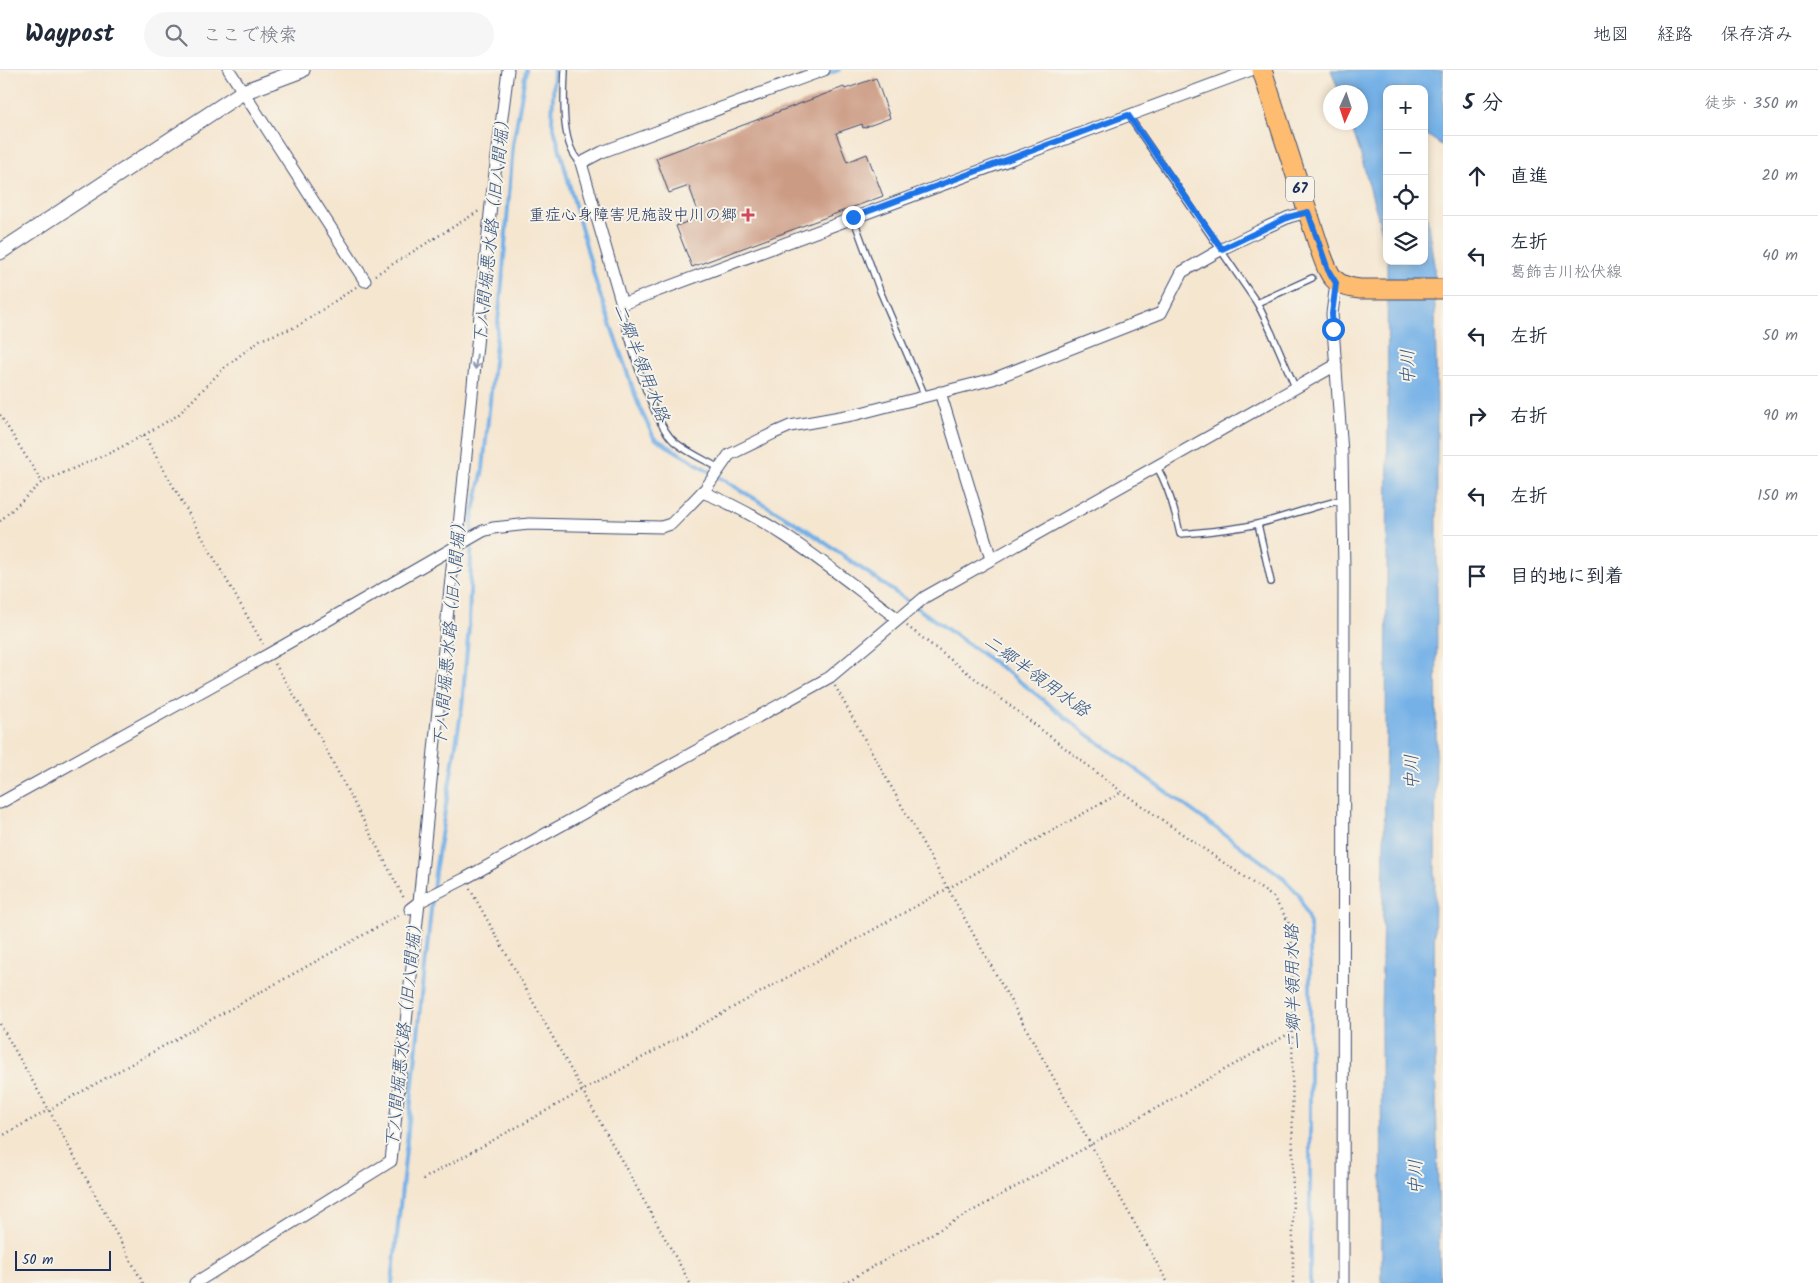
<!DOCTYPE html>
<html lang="ja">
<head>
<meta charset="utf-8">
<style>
  body { margin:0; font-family:Kalam,"Klee One",sans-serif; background:#f6f6f7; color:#1f2937 }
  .controls { position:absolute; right:15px; top:15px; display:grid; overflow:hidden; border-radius:10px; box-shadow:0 2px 8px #0003 }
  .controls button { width:45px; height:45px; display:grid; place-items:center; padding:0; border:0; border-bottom:1px solid #e0e1e3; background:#fff; color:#1f2937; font:25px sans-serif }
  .compass { position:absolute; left:1323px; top:15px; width:45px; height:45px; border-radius:50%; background:#fff; box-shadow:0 2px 8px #0003; rotate:183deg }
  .scale { position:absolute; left:15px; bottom:12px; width:96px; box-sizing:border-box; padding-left:5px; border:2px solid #1b2f5e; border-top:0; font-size:14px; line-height:18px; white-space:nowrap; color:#1b2f5e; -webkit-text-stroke:4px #f7f3e8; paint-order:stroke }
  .stop { position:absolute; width:15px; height:15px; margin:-11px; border:4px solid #1a73e8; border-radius:50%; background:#fff }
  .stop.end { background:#1a73e8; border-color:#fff; box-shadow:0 1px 5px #0008 }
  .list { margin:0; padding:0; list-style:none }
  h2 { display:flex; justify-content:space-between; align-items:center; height:65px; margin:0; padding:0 20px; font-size:21px }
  h2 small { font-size:16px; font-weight:400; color:#747a83 }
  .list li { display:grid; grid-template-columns:32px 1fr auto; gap:15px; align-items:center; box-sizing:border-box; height:80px; padding:0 20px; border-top:1px solid #e0e1e3 }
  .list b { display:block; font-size:19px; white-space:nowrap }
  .list p { margin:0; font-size:16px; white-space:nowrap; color:#747a83 }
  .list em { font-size:16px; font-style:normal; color:#747a83 }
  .icon { flex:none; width:28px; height:28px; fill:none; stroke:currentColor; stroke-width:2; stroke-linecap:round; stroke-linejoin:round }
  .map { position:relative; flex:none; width:1443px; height:1213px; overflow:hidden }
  header { display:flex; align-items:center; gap:30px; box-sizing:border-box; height:70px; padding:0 25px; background:#fff; border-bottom:1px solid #e0e1e3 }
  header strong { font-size:24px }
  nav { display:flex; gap:28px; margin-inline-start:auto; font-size:18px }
  .search { width:350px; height:45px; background:#f6f6f7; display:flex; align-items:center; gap:12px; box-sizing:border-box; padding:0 18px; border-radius:28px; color:#747a83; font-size:19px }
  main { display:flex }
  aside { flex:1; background:#fff }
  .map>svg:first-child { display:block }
  .water { fill:#75b1e7; stroke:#4870a2 }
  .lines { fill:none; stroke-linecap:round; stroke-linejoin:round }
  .stream { stroke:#75b1e7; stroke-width:4 }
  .building { fill:#cc9b84 }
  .service-casing { stroke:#3c4a6f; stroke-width:8 }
  .minor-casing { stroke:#3c4a6f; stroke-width:13 }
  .tertiary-casing { stroke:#3c4a6f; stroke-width:17 }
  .primary-casing { stroke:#3c4a6f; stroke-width:21 }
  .path { stroke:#3c4a6f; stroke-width:2.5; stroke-dasharray:1 4; stroke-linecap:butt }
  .service { stroke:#fff; stroke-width:5.5 }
  .minor { stroke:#fff; stroke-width:11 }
  .tertiary { stroke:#fff; stroke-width:15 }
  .primary { stroke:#fdbc70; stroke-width:19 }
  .oneway { stroke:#8d97ae }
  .route { stroke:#1a73e8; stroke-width:6 }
  .poi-dot { fill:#d1495b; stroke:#f7f3e8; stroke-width:2 }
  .labels { text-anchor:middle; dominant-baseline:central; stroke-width:4; stroke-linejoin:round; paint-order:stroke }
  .shield { fill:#f7f3e8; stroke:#5d6a87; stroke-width:1 }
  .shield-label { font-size:15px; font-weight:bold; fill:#1b2f5e }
  .poi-label { font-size:16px; fill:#1b2f5e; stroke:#f7f3e8; text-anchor:end }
  .water-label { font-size:18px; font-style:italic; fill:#365687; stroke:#f7f3e8 }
</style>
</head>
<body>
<header>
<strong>Waypost</strong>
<div class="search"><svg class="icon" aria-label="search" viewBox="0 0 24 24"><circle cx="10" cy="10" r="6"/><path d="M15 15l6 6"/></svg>ここで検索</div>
<nav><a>地図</a><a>経路</a><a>保存済み</a></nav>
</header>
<main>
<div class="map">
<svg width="1443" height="1213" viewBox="0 0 1443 1213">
  <rect width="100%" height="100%" fill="#f7f3e8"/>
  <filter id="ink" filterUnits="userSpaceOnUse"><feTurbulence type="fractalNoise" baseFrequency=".02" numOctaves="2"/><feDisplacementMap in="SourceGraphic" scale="10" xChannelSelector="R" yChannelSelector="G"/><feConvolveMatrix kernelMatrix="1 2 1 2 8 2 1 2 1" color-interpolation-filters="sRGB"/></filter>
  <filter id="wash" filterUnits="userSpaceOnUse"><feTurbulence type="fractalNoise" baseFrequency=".0096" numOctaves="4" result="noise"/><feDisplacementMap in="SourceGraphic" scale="20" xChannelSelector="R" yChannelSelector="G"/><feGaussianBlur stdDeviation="1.12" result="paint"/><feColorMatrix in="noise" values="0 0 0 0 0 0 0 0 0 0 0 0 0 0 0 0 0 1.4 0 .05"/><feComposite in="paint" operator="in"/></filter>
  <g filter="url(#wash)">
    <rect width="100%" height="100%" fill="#f5e6d0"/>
    <g class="water">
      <path d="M 1331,0 L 1443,0 L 1443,76 L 1424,63 L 1424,19 L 1387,19 L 1387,180 L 1359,79 L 1350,53 L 1360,52 L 1360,22 L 1339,22 Z"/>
      <path d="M 1424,128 L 1434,194 L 1437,337 L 1437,548 L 1434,927 L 1440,1213 L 1382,1213 L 1381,950 L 1386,661 L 1388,359 L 1387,191 L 1424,191 Z"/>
    </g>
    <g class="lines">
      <g class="stream">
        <path d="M 554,0 L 552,51 L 597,216 L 639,336 L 654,368 L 807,460 L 1009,603 L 1079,658 L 1280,805 L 1299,825 L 1310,854 L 1310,1213"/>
        <path d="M 822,6 L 839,0"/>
        <path d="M 392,1213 L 435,802 L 462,637 L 469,556 L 472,450 L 483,399 L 502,213 L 513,75 L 526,0"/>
      </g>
    </g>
    <g id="blocks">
      <path class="building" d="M 876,8 L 890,48 L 863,58 L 862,54 L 836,63 L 847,92 L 867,84 L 883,126 L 692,197 L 676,156 L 700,147 L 689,116 L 669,123 L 656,88 L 844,17 L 845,19 Z"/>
    </g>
  </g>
  <g filter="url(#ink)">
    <use href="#blocks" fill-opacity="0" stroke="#3c4a6f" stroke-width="1"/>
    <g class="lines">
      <g class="service-casing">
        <g id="service">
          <path d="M 565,0 C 564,26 560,75 581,93"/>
          <path d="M 1128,45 L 1257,233 C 1272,261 1283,290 1296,319"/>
          <path d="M 853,147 L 880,221 L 925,326"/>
          <path d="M 1257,233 L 1312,208"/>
          <path d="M 622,234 L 621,242 C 630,272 652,354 676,373 C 689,383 705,390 719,398"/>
          <path d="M 1157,397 C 1169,418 1175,440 1180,464 C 1206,462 1231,460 1257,454 C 1286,447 1313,436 1342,430"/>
          <path d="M 1258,454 L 1271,512"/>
        </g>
      </g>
      <g class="minor-casing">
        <g id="minor">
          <path d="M 229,0 L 365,211"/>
          <path d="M 824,0 L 602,82 L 581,93 L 622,234 L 1251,0"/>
          <path d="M 1336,213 L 1332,244 L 1342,383 L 1344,500 L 1343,1213"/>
          <path d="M 940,322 L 991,489"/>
          <path d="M 702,422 C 774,449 837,504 898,549"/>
          <path d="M 457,476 L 491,134 L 508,0"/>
          <path d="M 0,733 L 269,584 L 483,461 L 493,458 L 529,454 L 661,457 L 671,454 L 675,450 L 706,418 L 729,385 L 774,363 L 790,356 L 857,344 L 993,309 L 1161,243 L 1182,202 L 1222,179 L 1267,157 L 1289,147 L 1308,142"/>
          <path d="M 410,839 L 419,832 L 464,809 L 830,607 L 925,527 L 1336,295"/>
          <path d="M 195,1213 L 391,1091 L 419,832 L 454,478"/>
        </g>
      </g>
      <g class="tertiary-casing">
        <path id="tertiary" d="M 0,182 L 243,22 L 302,0"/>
      </g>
      <g class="primary-casing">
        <path id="primary" d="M 1262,0 L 1320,180 C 1329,204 1331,216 1360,219 L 1443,219"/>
      </g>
      <g class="path">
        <path d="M 375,205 L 479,141"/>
        <path d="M 0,345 L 42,412"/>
        <path d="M 144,365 L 263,574"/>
        <path d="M 0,451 L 42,412 L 112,382 L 144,365 L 178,345 L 225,297 L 260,270 L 298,256 L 356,217"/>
        <path d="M 907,556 L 1122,722 L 1273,827 L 1288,851 L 1292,875 L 1293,1213"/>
        <path d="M 275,594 L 319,666 L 405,830"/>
        <path d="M 835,616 L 1168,1213"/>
        <path d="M 470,819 L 690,1213"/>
        <path d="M 0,954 L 49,1040 L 143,1213"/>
        <path d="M 0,1067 L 401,844"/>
        <path d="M 423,1109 L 1122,722"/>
        <path d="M 844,1213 L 1292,962"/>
      </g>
      <use href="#service" class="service"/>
      <use href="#minor" class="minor"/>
      <use href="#tertiary" class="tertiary"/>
      <use href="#primary" class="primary"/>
    </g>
    <defs><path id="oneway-shaft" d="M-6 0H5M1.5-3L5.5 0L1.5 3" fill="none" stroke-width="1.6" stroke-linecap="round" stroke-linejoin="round" transform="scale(1.25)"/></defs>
    <use class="oneway" href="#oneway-shaft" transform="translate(476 292) rotate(96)"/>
  </g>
  <g class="lines" filter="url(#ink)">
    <path class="route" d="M 853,147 L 1128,45 L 1222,179 L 1289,147 L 1308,142 L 1328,200 L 1336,213 L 1332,244 L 1333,259"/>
  </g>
  <path class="poi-dot" d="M745.5 137.5h5v5h5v5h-5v5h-5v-5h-5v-5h5z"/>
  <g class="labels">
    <rect class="shield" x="1286" y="106.5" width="28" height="25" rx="4"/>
    <g class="shield-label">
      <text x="1300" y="119">67</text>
    </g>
    <g class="poi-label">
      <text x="737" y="145">重症心身障害児施設中川の郷</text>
    </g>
    <g class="water-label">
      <text transform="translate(493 158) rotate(-84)">下八間堀悪水路（旧八間堀）</text>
      <text transform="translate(640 293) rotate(69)">二郷半領用水路</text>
      <text transform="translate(1409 297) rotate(-91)">中川</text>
      <text transform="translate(451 561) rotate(-85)">下八間堀悪水路（旧八間堀）</text>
      <text transform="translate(1036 607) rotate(36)">二郷半領用水路</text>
      <text transform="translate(1413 702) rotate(-91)">中川</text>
      <text transform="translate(1294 917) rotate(-91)">二郷半領用水路</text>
      <text transform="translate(405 962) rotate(-84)">下八間堀悪水路（旧八間堀）</text>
      <text transform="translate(1417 1107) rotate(-91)">中川</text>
    </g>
  </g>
</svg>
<div class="controls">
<button>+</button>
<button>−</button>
<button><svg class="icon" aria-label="locate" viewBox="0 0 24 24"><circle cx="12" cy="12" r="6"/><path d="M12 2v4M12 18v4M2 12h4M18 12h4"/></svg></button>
<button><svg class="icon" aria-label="layers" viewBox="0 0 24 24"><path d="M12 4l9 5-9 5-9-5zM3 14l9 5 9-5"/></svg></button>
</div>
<svg class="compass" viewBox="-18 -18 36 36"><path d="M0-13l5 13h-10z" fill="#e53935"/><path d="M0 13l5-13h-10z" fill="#747a83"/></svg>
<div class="scale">50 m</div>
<div class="stop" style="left:1333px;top:259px"></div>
<div class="stop end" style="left:853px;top:147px"></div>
</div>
<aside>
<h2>5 分<small>徒歩 · 350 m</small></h2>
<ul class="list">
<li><svg class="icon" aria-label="ahead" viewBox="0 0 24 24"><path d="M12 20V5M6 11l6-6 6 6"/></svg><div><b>直進</b></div><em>20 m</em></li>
<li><svg class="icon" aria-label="left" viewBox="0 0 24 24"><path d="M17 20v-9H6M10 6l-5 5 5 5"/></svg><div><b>左折</b><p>葛飾吉川松伏線</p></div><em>40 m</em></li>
<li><svg class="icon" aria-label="left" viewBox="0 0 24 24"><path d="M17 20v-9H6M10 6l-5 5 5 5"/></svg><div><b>左折</b></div><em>50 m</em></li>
<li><svg class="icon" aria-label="right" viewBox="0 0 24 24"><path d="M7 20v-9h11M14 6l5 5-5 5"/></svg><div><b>右折</b></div><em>90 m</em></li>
<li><svg class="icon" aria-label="left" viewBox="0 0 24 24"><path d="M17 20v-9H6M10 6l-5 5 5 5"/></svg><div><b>左折</b></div><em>150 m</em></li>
<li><svg class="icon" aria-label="arrive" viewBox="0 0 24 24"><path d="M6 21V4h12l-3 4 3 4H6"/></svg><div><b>目的地に到着</b></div></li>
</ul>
</aside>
</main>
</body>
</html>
